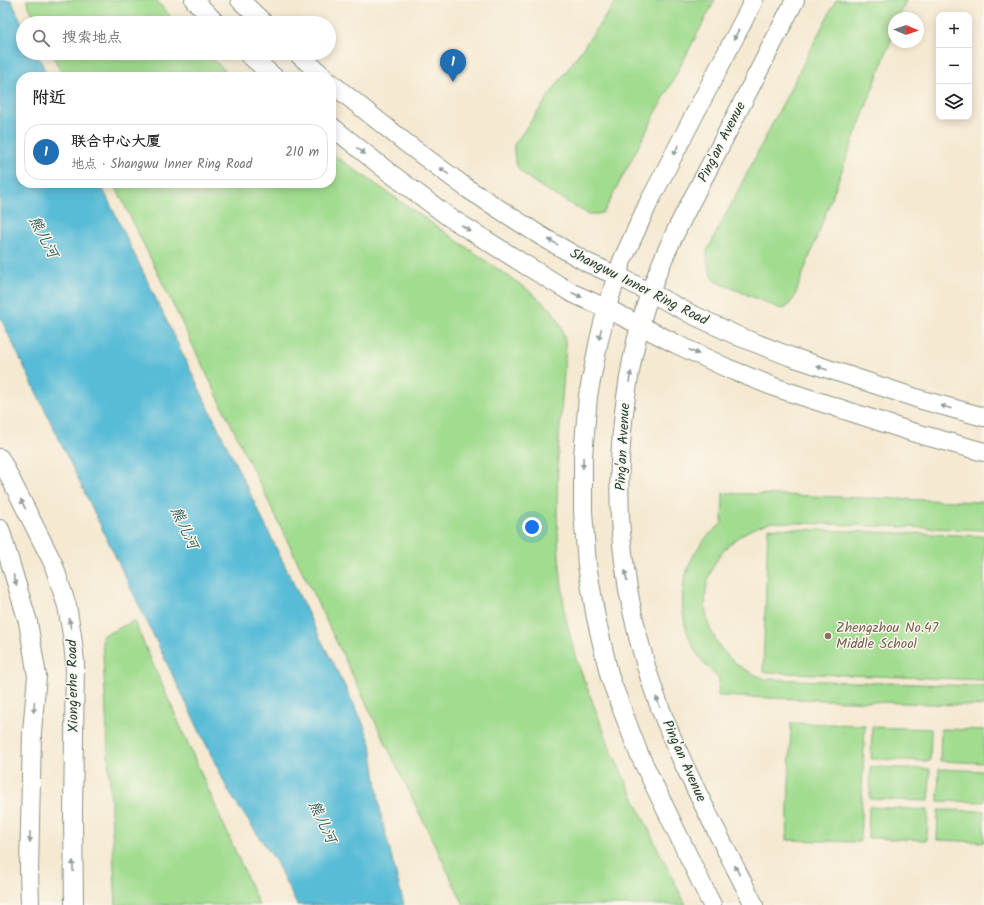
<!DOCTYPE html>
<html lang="zh">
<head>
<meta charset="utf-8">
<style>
  body { margin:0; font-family:Kalam,"LXGW WenKai TC",sans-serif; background:#f6f6f6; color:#202124 }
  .controls { position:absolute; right:12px; top:12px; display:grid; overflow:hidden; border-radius:8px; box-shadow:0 2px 10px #0003 }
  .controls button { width:36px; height:36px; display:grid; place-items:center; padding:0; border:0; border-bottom:1px solid #e0e0e0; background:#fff; color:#202124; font:20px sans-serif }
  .compass { position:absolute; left:888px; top:12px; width:36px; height:36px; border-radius:50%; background:#fff; box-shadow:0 2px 10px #0003; rotate:92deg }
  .you { position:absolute; left:532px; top:527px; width:14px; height:14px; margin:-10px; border:3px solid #fff; border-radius:50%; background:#1a73e8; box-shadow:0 0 0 6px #1a73e833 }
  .badge { display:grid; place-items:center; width:26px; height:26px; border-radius:50%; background:#1f6fb2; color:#fff; font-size:13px; font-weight:700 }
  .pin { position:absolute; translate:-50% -33px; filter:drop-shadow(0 1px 2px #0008) }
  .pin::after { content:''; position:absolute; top:21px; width:14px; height:12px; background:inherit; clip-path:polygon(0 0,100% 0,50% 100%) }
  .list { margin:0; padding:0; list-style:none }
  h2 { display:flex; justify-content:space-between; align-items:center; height:52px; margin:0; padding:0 16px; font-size:17px }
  h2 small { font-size:13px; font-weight:400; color:#757577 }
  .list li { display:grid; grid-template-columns:26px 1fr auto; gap:12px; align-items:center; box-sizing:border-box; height:56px; margin:0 8px 8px; padding:0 8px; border:1px solid #e0e0e0; border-radius:16px }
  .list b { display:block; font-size:15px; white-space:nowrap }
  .list p { margin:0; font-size:13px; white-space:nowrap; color:#757577 }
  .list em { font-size:13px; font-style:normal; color:#757577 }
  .icon { flex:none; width:22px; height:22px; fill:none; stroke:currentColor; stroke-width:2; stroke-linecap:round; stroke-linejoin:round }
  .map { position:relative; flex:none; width:984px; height:905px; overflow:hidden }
  .search { position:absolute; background:#fff; box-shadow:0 2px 10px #0003; left:16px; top:16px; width:320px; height:44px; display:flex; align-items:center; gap:10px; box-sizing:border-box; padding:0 14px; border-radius:22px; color:#757577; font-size:15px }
  .panel { position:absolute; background:#fff; box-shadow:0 2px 10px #0003; left:16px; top:72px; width:320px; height:116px; border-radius:16px }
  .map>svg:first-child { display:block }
  .green { fill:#a1dc8f; stroke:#608c62 }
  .water { fill:#59bcd7; stroke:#3c7c86 }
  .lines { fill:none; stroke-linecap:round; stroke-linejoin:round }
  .secondary-casing { stroke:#8a9383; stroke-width:20 }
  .secondary { stroke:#fff; stroke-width:18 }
  .oneway { fill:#8f9e9a }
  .education-dot { fill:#8d6e63; stroke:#fbf7ec; stroke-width:1.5 }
  .labels { text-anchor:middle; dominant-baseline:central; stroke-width:3; stroke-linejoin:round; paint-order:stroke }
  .street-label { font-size:14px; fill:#1f3d34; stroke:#fbf7ec }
  .education-label { font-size:14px; fill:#785e54; stroke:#fbf7ec; text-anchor:start }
  .water-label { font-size:15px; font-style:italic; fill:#2e5d5d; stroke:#fbf7ec }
</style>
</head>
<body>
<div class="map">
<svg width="984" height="905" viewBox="0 0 984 905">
  <rect width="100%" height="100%" fill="#fbf7ec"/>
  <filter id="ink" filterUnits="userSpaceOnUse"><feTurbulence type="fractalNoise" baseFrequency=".025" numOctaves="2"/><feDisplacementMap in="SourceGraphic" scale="8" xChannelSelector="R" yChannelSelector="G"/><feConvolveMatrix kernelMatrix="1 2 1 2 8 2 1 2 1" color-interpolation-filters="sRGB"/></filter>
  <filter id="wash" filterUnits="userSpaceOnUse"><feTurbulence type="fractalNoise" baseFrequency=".012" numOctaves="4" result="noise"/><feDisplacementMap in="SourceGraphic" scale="16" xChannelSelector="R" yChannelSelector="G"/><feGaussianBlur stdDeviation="0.9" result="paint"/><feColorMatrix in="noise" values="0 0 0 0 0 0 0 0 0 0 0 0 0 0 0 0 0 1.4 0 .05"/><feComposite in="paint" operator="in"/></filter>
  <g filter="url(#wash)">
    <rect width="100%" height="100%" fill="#f5e9d2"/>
    <g class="green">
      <path d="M 26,0 L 156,0 L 176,23 L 37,23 Z"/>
      <path d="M 617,0 L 715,0 L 604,212 L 598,214 L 588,214 C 572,204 528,182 519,169 C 514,162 514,153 514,145 Z"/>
      <path d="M 836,0 L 906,0 L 899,18 L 894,18 L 894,32 L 794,298 L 786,308 L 781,309 L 715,281 C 709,271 707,264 707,251 Z"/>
      <path d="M 52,53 L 206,53 L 232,77 L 63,77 Z"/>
      <path d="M 331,153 L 528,290 L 552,310 L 561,325 L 566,345 L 558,454 L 557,509 L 559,557 L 565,615 L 575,656 L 611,750 L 656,845 L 686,905 L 464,905 L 114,183 L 331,183 Z"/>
      <path d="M 723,493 L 984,502 L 984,530 L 772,522 C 686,543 682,652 766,679 L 979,686 L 984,685 L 984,706 L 718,696 L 719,678 C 709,671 701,660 695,650 C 676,616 678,571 704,540 C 709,534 716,529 722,523 Z"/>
      <path d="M 768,528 L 984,536 L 984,680 L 763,672 Z"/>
      <path d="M 134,621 L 259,905 L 116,905 L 102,636 Z"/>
      <path d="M 791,723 L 865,725 L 860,842 L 787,840 Z"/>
      <path d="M 872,727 L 931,729 L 930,761 L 871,759 Z"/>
      <path d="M 941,729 L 984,730 L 984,763 L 940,761 Z"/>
      <path d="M 871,767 L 930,769 L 929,801 L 870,799 Z"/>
      <path d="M 939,769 L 984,771 L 984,802 L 938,801 Z"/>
      <path d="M 869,807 L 928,810 L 927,840 L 868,838 Z"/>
      <path d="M 938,810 L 984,811 L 984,842 L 937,840 Z"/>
    </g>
    <path class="water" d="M 0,0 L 11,0 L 23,25 L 23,53 L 37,53 L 48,77 L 21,77 L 21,183 L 100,183 L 312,622 L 360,716 L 371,744 L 381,816 L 404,905 L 297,905 L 275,860 L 230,794 L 0,317 Z"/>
  </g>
  <g filter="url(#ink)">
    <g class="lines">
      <g class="secondary-casing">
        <g id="secondary">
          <path d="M 194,0 L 216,23"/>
          <path d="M 240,0 L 264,23"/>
          <path d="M 247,53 L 274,77"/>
          <path d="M 297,53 L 324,77"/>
          <path d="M 331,83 L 406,143 L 468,189 L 541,236 L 588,263 L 624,279 L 691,314 L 740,337 L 789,356 L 922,400 L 984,417"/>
          <path d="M 331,126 L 386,170 L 449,217 L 524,264 L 572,293 L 610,310 L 676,344 L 727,368 L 777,388 L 912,432 L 984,452"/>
          <path d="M 0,458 L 53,563 L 67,606 L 72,635 L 75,662 L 73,815 L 74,905"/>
          <path d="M 0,529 L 28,622 L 37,676 L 32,732 L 29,871 L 30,905"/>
          <path d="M 712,905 L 639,754 L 610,678 L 596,618 L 587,565 L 583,511 L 583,456 L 588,396 L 599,340 L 608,303 L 622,261 L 648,204 L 754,0"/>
          <path d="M 754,905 C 716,828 670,748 646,666 C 636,632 628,596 624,561 C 612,473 624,357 657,274 C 673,233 695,194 715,156 C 742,104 768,52 795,0"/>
        </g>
      </g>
      <use href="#secondary" class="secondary"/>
    </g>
    <defs><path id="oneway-solid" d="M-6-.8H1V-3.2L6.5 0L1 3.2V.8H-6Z"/></defs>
    <g class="oneway">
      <use href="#oneway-solid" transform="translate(736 35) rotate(118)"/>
      <use href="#oneway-solid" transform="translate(676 150) rotate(118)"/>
      <use href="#oneway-solid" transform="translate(361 151) rotate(38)"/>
      <use href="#oneway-solid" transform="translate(444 171) rotate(-143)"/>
      <use href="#oneway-solid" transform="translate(466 228) rotate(32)"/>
      <use href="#oneway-solid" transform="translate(553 242) rotate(-150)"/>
      <use href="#oneway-solid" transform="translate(577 295) rotate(25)"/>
      <use href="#oneway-solid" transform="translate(600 334) rotate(104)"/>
      <use href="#oneway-solid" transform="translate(694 352) rotate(25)"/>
      <use href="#oneway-solid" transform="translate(822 368) rotate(-161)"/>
      <use href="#oneway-solid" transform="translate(630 377) rotate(-79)"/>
      <use href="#oneway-solid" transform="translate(946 407) rotate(-164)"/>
      <use href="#oneway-solid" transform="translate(583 463) rotate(91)"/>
      <use href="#oneway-solid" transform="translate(23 504) rotate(-117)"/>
      <use href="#oneway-solid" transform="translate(626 576) rotate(-100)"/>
      <use href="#oneway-solid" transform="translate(15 580) rotate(73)"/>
      <use href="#oneway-solid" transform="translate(70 624) rotate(-99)"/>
      <use href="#oneway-solid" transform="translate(658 702) rotate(-110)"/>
      <use href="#oneway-solid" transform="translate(34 707) rotate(95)"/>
      <use href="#oneway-solid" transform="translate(30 837) rotate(91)"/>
      <use href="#oneway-solid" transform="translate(73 866) rotate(-91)"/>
      <use href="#oneway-solid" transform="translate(737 870) rotate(-117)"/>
    </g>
  </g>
  <circle class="education-dot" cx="828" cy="636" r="4"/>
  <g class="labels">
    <g class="street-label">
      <text transform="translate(722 142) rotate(-63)">Ping'an Avenue</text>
      <text transform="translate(639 287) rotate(27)">Shangwu Inner Ring Road</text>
      <text transform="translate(623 447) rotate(-87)">Ping'an Avenue</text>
      <text transform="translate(73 686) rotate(-91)">Xiong'erhe Road</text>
      <text transform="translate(684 761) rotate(66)">Ping'an Avenue</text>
    </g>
    <g class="education-label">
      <text x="836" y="628">Zhengzhou No.47<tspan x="836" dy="16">Middle School</tspan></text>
    </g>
    <g class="water-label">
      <text transform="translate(43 237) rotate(62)">熊儿河</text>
      <text transform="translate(184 528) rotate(65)">熊儿河</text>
      <text transform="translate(322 822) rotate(65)">熊儿河</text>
    </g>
  </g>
</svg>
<div class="controls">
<button>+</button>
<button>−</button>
<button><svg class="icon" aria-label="layers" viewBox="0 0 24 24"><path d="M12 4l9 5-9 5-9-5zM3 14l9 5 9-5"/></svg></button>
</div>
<svg class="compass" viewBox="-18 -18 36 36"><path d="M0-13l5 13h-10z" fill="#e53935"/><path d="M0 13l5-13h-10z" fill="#757577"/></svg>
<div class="you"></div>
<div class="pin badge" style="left:453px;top:82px">1</div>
<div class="search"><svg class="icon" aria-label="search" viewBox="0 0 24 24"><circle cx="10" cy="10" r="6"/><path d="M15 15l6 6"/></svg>搜索地点</div>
<section class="panel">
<h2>附近<small></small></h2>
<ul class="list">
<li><span class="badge">1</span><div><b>联合中心大厦</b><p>地点 · Shangwu Inner Ring Road</p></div><em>210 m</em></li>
</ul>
</section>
</div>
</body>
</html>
